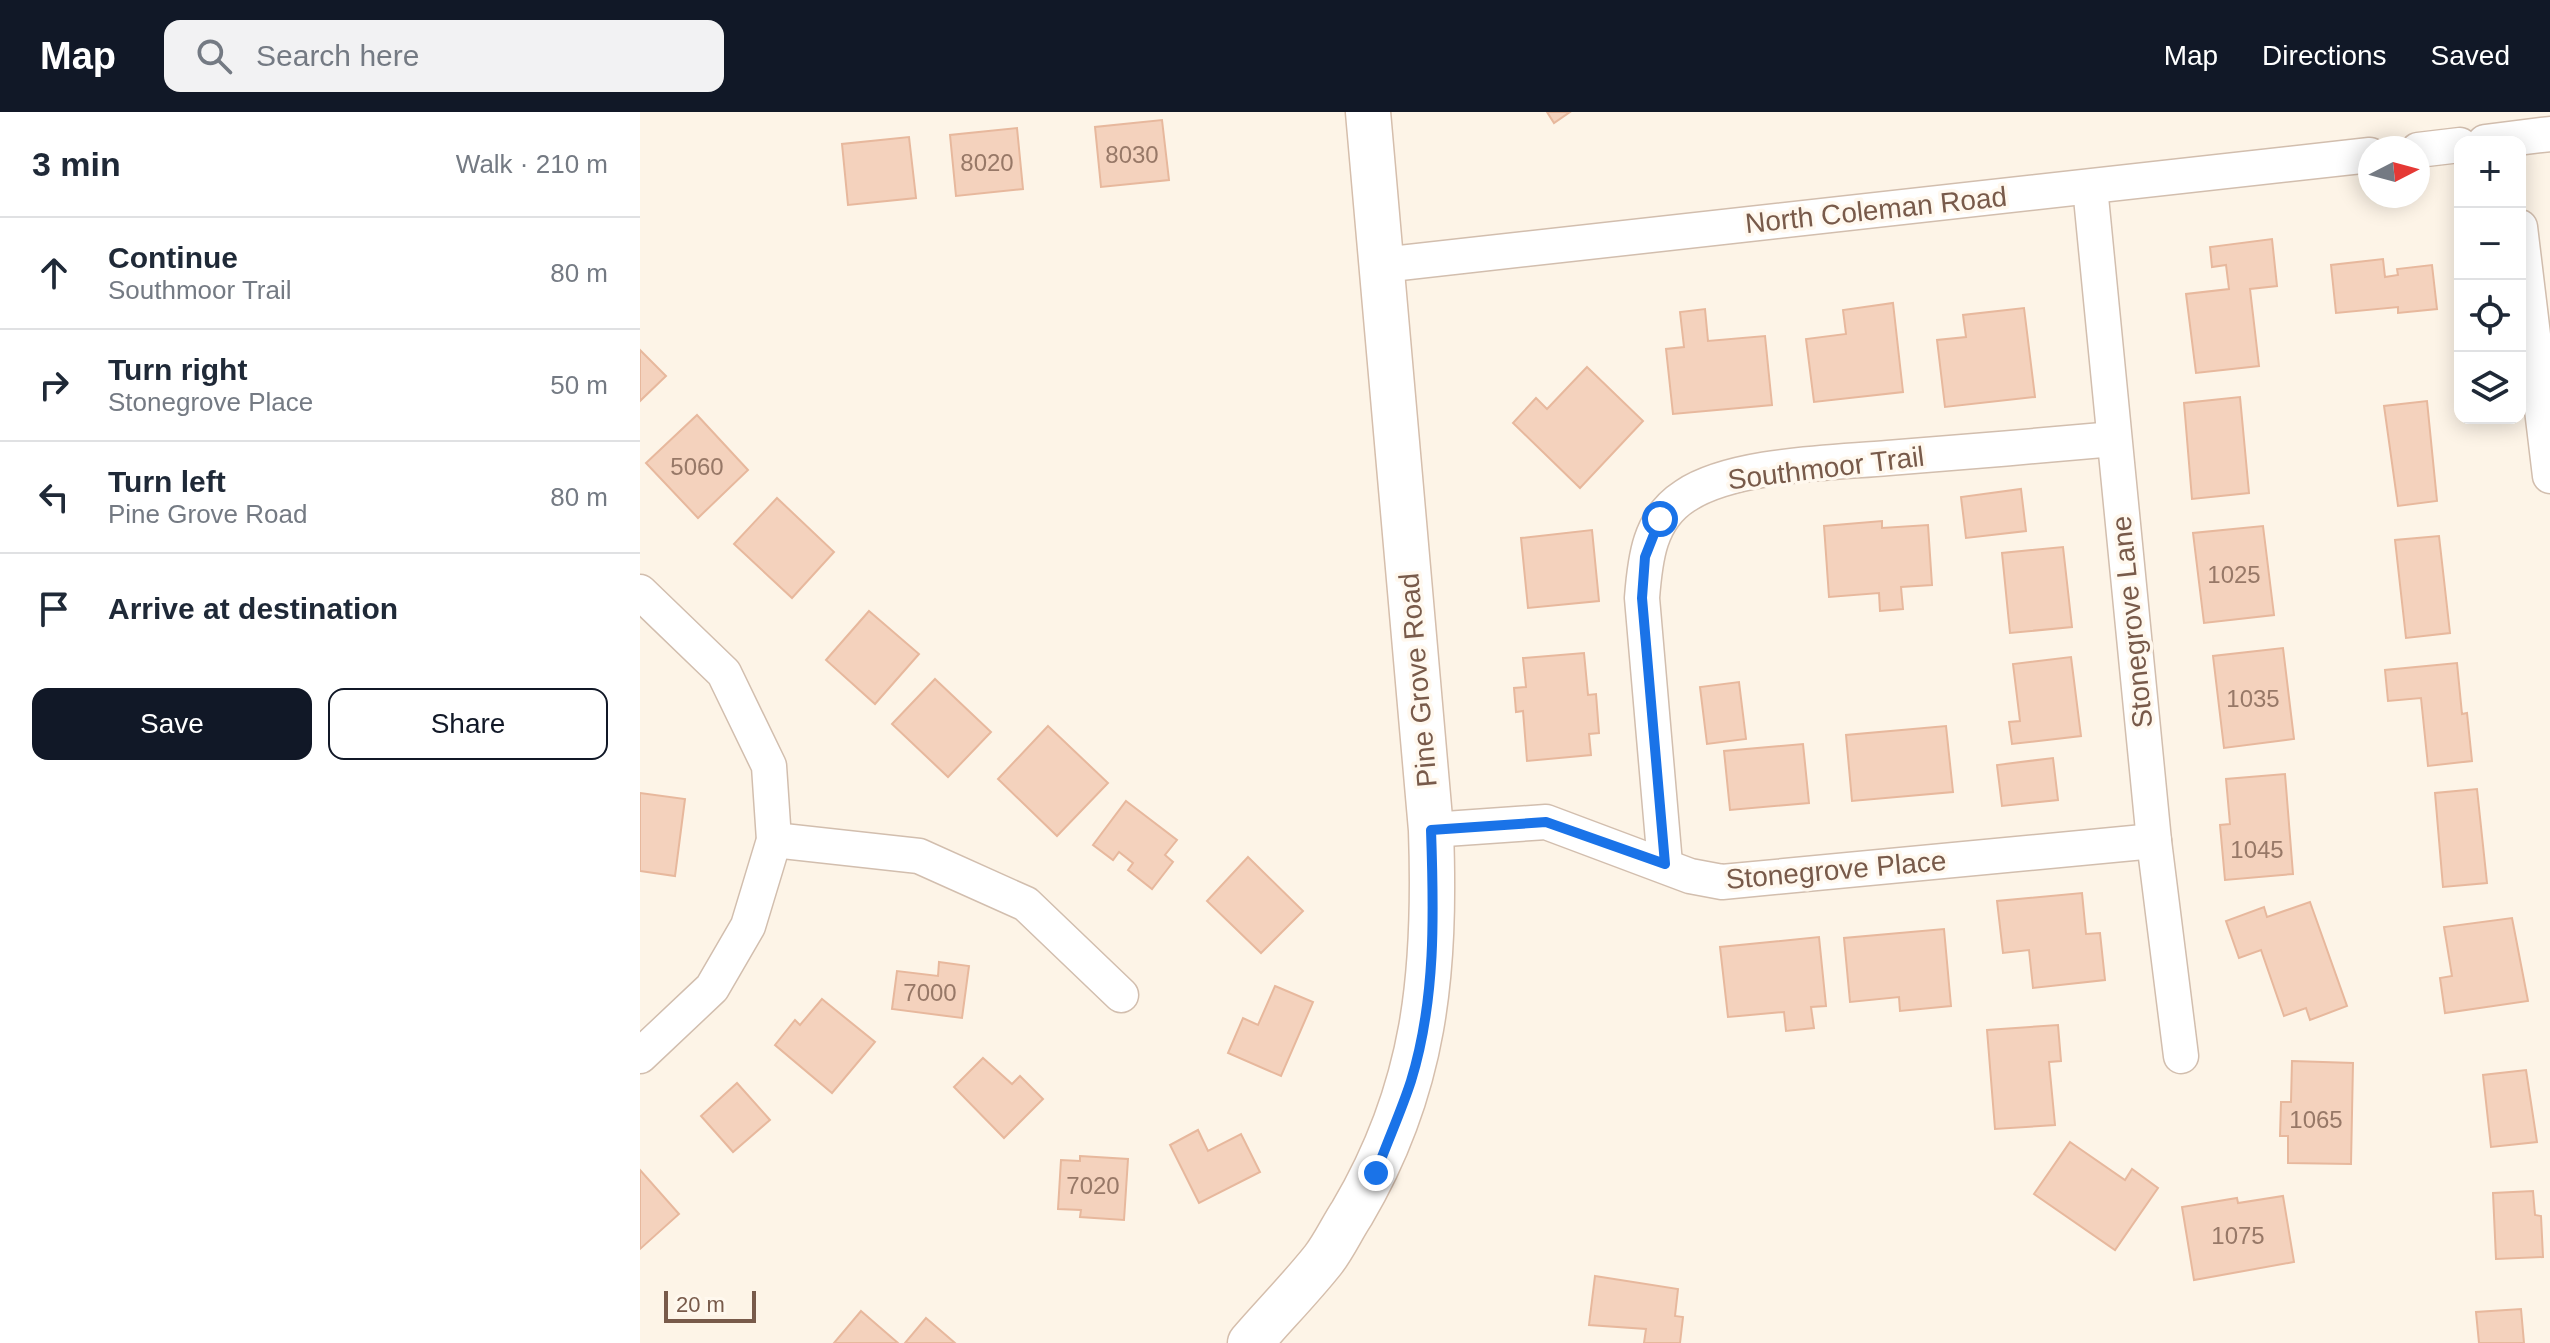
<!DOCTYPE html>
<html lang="en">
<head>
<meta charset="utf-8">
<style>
  body { margin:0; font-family:Arial,sans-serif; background:#f2f2f3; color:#1f2937 }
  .controls { position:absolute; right:24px; top:24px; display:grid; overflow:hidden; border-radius:16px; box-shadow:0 4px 20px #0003 }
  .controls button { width:72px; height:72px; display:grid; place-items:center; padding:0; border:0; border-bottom:2px solid #e0e1e3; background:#fff; color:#1f2937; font:40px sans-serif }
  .compass { position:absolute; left:1718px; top:24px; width:72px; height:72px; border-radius:50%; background:#fff; box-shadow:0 4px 20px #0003; rotate:84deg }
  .scale { position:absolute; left:24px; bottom:20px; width:92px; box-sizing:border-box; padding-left:8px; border:4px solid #785a4a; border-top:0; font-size:22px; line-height:28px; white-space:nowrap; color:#785a4a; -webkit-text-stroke:6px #fff8ee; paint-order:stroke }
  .stop { position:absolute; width:24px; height:24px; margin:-18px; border:6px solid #1a73e8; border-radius:50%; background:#fff }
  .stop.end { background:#1a73e8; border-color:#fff; box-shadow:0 2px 8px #0008 }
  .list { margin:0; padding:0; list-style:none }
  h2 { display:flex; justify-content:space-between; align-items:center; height:104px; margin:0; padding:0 32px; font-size:34px }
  h2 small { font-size:26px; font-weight:400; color:#747a83 }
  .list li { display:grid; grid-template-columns:52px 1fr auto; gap:24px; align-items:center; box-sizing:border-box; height:112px; padding:0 32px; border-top:2px solid #e0e1e3 }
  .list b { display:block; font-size:30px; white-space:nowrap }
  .list p { margin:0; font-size:26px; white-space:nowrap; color:#747a83 }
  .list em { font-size:26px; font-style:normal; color:#747a83 }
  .actions { display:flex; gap:16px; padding:24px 32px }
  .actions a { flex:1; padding:18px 0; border:2px solid #111827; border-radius:16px; text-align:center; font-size:28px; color:#111827 }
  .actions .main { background:#111827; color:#fff }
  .icon { flex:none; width:44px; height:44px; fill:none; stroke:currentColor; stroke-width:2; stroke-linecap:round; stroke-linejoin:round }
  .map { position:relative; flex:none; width:1910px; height:1231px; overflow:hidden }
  header { display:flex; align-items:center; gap:48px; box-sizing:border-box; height:112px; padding:0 40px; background:#111827; color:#fff }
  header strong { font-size:38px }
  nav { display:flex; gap:44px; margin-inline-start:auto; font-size:28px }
  .search { width:560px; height:72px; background:#f2f2f3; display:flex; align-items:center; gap:20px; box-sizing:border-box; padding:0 28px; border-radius:16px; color:#747a83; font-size:30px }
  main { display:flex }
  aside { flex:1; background:#fff }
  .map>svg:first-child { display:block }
  .building { fill:#f4d2bd; stroke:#e7b89d; stroke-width:2 }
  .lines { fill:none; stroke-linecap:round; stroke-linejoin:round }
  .minor-casing { stroke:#d2beae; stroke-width:37 }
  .secondary-casing { stroke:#d5beac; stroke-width:47 }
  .minor { stroke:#fff; stroke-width:34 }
  .secondary { stroke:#fff; stroke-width:44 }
  .route { stroke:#1a73e8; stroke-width:10 }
  .labels { text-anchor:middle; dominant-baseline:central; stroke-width:7; stroke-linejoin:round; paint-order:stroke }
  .number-label { font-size:24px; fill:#977867 }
  .street-label { font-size:28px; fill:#785a4a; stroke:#fff8ee }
</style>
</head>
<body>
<header>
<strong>Map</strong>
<div class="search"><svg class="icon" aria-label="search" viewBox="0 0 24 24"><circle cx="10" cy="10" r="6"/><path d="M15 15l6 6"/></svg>Search here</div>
<nav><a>Map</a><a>Directions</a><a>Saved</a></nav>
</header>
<main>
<aside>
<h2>3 min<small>Walk · 210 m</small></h2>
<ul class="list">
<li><svg class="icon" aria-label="ahead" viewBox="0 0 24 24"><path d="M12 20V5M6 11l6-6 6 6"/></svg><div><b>Continue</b><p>Southmoor Trail</p></div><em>80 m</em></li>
<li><svg class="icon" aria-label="right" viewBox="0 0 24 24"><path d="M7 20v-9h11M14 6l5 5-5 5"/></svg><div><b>Turn right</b><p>Stonegrove Place</p></div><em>50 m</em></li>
<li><svg class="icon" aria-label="left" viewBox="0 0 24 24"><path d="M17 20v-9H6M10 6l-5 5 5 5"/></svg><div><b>Turn left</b><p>Pine Grove Road</p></div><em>80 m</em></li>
<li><svg class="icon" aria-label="arrive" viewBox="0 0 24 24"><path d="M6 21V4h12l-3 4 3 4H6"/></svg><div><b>Arrive at destination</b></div></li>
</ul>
<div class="actions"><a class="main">Save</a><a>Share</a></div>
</aside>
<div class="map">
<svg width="1910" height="1231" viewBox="0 0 1910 1231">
  <rect width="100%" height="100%" fill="#fdf4e7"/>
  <g class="building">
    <path d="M 907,0 L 930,0 L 914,11 Z"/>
    <path d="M 522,8 L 529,68 L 461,75 L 455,15 Z"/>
    <path d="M 377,16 L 383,77 L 316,84 L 310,23 Z"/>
    <path d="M 269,25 L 276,86 L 208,93 L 202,32 Z"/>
    <path d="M 1632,127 L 1637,174 L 1610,177 L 1619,254 L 1556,261 L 1546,182 L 1589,177 L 1586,153 L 1572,155 L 1570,135 Z"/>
    <path d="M 1743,147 L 1745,165 L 1758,163 L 1757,157 L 1792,153 L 1797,197 L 1758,201 L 1758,195 L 1696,201 L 1691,153 Z"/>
    <path d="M 1253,191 L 1263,280 L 1174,290 L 1166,227 L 1206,222 L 1203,198 Z"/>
    <path d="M 1384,196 L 1395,285 L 1305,295 L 1297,228 L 1326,225 L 1323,203 Z"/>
    <path d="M 1065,197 L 1068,229 L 1125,224 L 1132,293 L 1033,302 L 1026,237 L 1044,235 L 1040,200 Z"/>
    <path d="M 0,238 L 26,264 L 0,289 Z"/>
    <path d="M 947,255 L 1003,309 L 940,376 L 873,311 L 896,286 L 907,297 Z"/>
    <path d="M 1600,285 L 1609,381 L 1552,387 L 1544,291 Z"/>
    <path d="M 1787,289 L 1797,389 L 1758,394 L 1744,294 Z"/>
    <path d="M 57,303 L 108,358 L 58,406 L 6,351 Z"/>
    <path d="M 1381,377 L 1386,419 L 1326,426 L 1321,385 Z"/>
    <path d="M 137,386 L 194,440 L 152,486 L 94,432 Z"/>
    <path d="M 1242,409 L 1242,416 L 1288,413 L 1292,473 L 1261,475 L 1263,497 L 1240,499 L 1239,481 L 1189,485 L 1184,414 Z"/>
    <path d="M 1623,414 L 1634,503 L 1564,511 L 1553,421 Z"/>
    <path d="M 952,418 L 959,489 L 888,496 L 881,426 Z"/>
    <path d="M 1799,424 L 1810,521 L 1766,526 L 1755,428 Z"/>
    <path d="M 1423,435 L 1432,515 L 1370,521 L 1362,441 Z"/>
    <path d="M 229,499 L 279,542 L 235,592 L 186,548 Z"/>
    <path d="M 1643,536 L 1654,627 L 1584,636 L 1573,544 Z"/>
    <path d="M 944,541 L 948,583 L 956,582 L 959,621 L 949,622 L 951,643 L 887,649 L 883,599 L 876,600 L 874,576 L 886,575 L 883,546 Z"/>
    <path d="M 1431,545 L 1441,624 L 1372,632 L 1369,610 L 1380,609 L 1373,552 Z"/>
    <path d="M 1817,551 L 1822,602 L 1827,601 L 1832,649 L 1788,654 L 1781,586 L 1748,589 L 1745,558 Z"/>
    <path d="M 295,567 L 351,620 L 308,665 L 252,612 Z"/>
    <path d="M 1099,570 L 1106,627 L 1067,632 L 1060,575 Z"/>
    <path d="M 408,614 L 468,671 L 417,724 L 358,667 Z"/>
    <path d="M 1306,614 L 1313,680 L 1212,689 L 1206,623 Z"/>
    <path d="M 1163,632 L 1169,691 L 1090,698 L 1084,639 Z"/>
    <path d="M 1413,646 L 1418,688 L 1362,694 L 1357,653 Z"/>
    <path d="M 1645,662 L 1653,762 L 1585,768 L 1580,713 L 1590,712 L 1586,667 Z"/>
    <path d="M 1837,677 L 1847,771 L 1803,775 L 1795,681 Z"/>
    <path d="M 0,681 L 45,687 L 35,764 L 0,759 Z"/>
    <path d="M 486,689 L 537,728 L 525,743 L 533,750 L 512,777 L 488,758 L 493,751 L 479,740 L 473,748 L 453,733 Z"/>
    <path d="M 608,745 L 663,799 L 621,841 L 567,789 Z"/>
    <path d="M 1442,781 L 1446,822 L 1460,821 L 1465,868 L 1393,876 L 1389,838 L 1363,841 L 1357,789 Z"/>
    <path d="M 1670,790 L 1707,894 L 1670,908 L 1666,896 L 1644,904 L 1621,838 L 1599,846 L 1586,809 L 1624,795 L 1627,805 Z"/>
    <path d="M 1872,806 L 1888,889 L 1805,901 L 1800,866 L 1812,864 L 1804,815 Z"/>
    <path d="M 1304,817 L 1311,894 L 1260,899 L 1259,885 L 1210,890 L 1204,826 Z"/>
    <path d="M 1179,825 L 1186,894 L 1171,895 L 1174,916 L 1146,919 L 1144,900 L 1088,905 L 1080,835 Z"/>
    <path d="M 299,850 L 329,854 L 322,906 L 252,897 L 257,859 L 298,864 Z"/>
    <path d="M 635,874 L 673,890 L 641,964 L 588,941 L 603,906 L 618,913 Z"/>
    <path d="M 182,887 L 235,930 L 192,981 L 135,933 L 155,908 L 160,913 Z"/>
    <path d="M 1418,913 L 1421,949 L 1409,950 L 1415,1013 L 1355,1017 L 1347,918 Z"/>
    <path d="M 343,946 L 372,972 L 380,964 L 403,987 L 364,1026 L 314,975 Z"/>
    <path d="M 1652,949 L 1713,951 L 1711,1052 L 1648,1051 L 1648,1024 L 1640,1024 L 1641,990 L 1651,990 Z"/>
    <path d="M 1886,958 L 1897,1030 L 1851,1035 L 1843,963 Z"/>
    <path d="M 97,971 L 130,1008 L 93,1040 L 61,1004 Z"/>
    <path d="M 558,1018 L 568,1039 L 601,1022 L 620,1060 L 559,1091 L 530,1033 Z"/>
    <path d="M 1430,1030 L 1485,1068 L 1492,1057 L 1518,1076 L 1475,1138 L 1394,1082 Z"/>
    <path d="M 440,1044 L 488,1047 L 484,1108 L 440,1105 L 441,1098 L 418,1097 L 421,1048 L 440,1049 Z"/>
    <path d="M 0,1058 L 39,1102 L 0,1137 Z"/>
    <path d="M 1893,1079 L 1895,1103 L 1901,1104 L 1903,1145 L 1856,1147 L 1853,1081 Z"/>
    <path d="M 1643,1084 L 1654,1150 L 1554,1168 L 1542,1095 L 1597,1086 L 1598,1091 Z"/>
    <path d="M 955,1164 L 1038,1177 L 1035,1204 L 1043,1205 L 1040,1231 L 1004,1231 L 1006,1217 L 949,1213 Z"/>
    <path d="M 1881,1197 L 1884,1231 L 1839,1231 L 1836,1200 Z"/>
    <path d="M 221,1199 L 258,1231 L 194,1231 Z"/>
    <path d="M 286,1206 L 315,1231 L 265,1231 Z"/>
  </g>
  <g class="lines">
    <g class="minor-casing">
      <g id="minor">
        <path d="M 1845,30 L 1910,22"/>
        <path d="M 1778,38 L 1820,33"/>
        <path d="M 1450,75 L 1514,729 L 1541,944"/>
        <path d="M 1880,115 L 1910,364"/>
        <path d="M 742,153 L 1730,43"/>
        <path d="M 0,480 L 84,561 L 129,654 L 134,728 L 108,814 L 72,876 L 0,944"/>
        <path d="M 791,718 L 906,710 L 1050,764 L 1082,770 L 1514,729"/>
        <path d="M 134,728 L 279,744 L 386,792 L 481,883"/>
        <path d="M 1025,752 L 1002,486 C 1005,447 1009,407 1045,384 C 1093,352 1191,351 1248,346 C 1323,340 1399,334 1474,327"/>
      </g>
    </g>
    <g class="secondary-casing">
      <path id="secondary" d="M 610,1231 C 634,1203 660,1177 683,1148 C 694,1134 702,1116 712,1101 C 786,976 796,860 791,718 L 728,0"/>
    </g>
    <use href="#minor" class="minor"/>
    <use href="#secondary" class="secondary"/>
  </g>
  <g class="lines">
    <path class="route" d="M 736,1061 C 747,1030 761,1000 771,969 C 796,888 794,801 791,718 L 906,710 L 1025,752 L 1002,486 L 1005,445 L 1020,407"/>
  </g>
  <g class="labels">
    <g class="number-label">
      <text x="492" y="42">8030</text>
      <text x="347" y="50">8020</text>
      <text x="57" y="354">5060</text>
      <text x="1594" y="462">1025</text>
      <text x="1613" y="586">1035</text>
      <text x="1617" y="737">1045</text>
      <text x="290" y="880">7000</text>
      <text x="1676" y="1007">1065</text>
      <text x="453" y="1073">7020</text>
      <text x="1598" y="1123">1075</text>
    </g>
    <g class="street-label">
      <text transform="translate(1236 98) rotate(-6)">North Coleman Road</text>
      <text transform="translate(1186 356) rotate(-7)">Southmoor Trail</text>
      <text transform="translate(1492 510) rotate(-96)">Stonegrove Lane</text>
      <text transform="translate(778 568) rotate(-95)">Pine Grove Road</text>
      <text transform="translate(1196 758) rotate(-5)">Stonegrove Place</text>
    </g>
  </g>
</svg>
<div class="controls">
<button>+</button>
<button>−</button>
<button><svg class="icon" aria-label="locate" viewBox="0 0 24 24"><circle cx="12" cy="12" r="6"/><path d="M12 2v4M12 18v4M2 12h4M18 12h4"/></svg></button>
<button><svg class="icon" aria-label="layers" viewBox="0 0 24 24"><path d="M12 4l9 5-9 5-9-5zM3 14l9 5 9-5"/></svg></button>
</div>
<svg class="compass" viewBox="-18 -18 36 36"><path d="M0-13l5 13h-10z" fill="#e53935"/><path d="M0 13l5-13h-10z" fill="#747a83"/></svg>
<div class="scale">20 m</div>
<div class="stop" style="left:1020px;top:407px"></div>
<div class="stop end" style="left:736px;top:1061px"></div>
</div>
</main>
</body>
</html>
